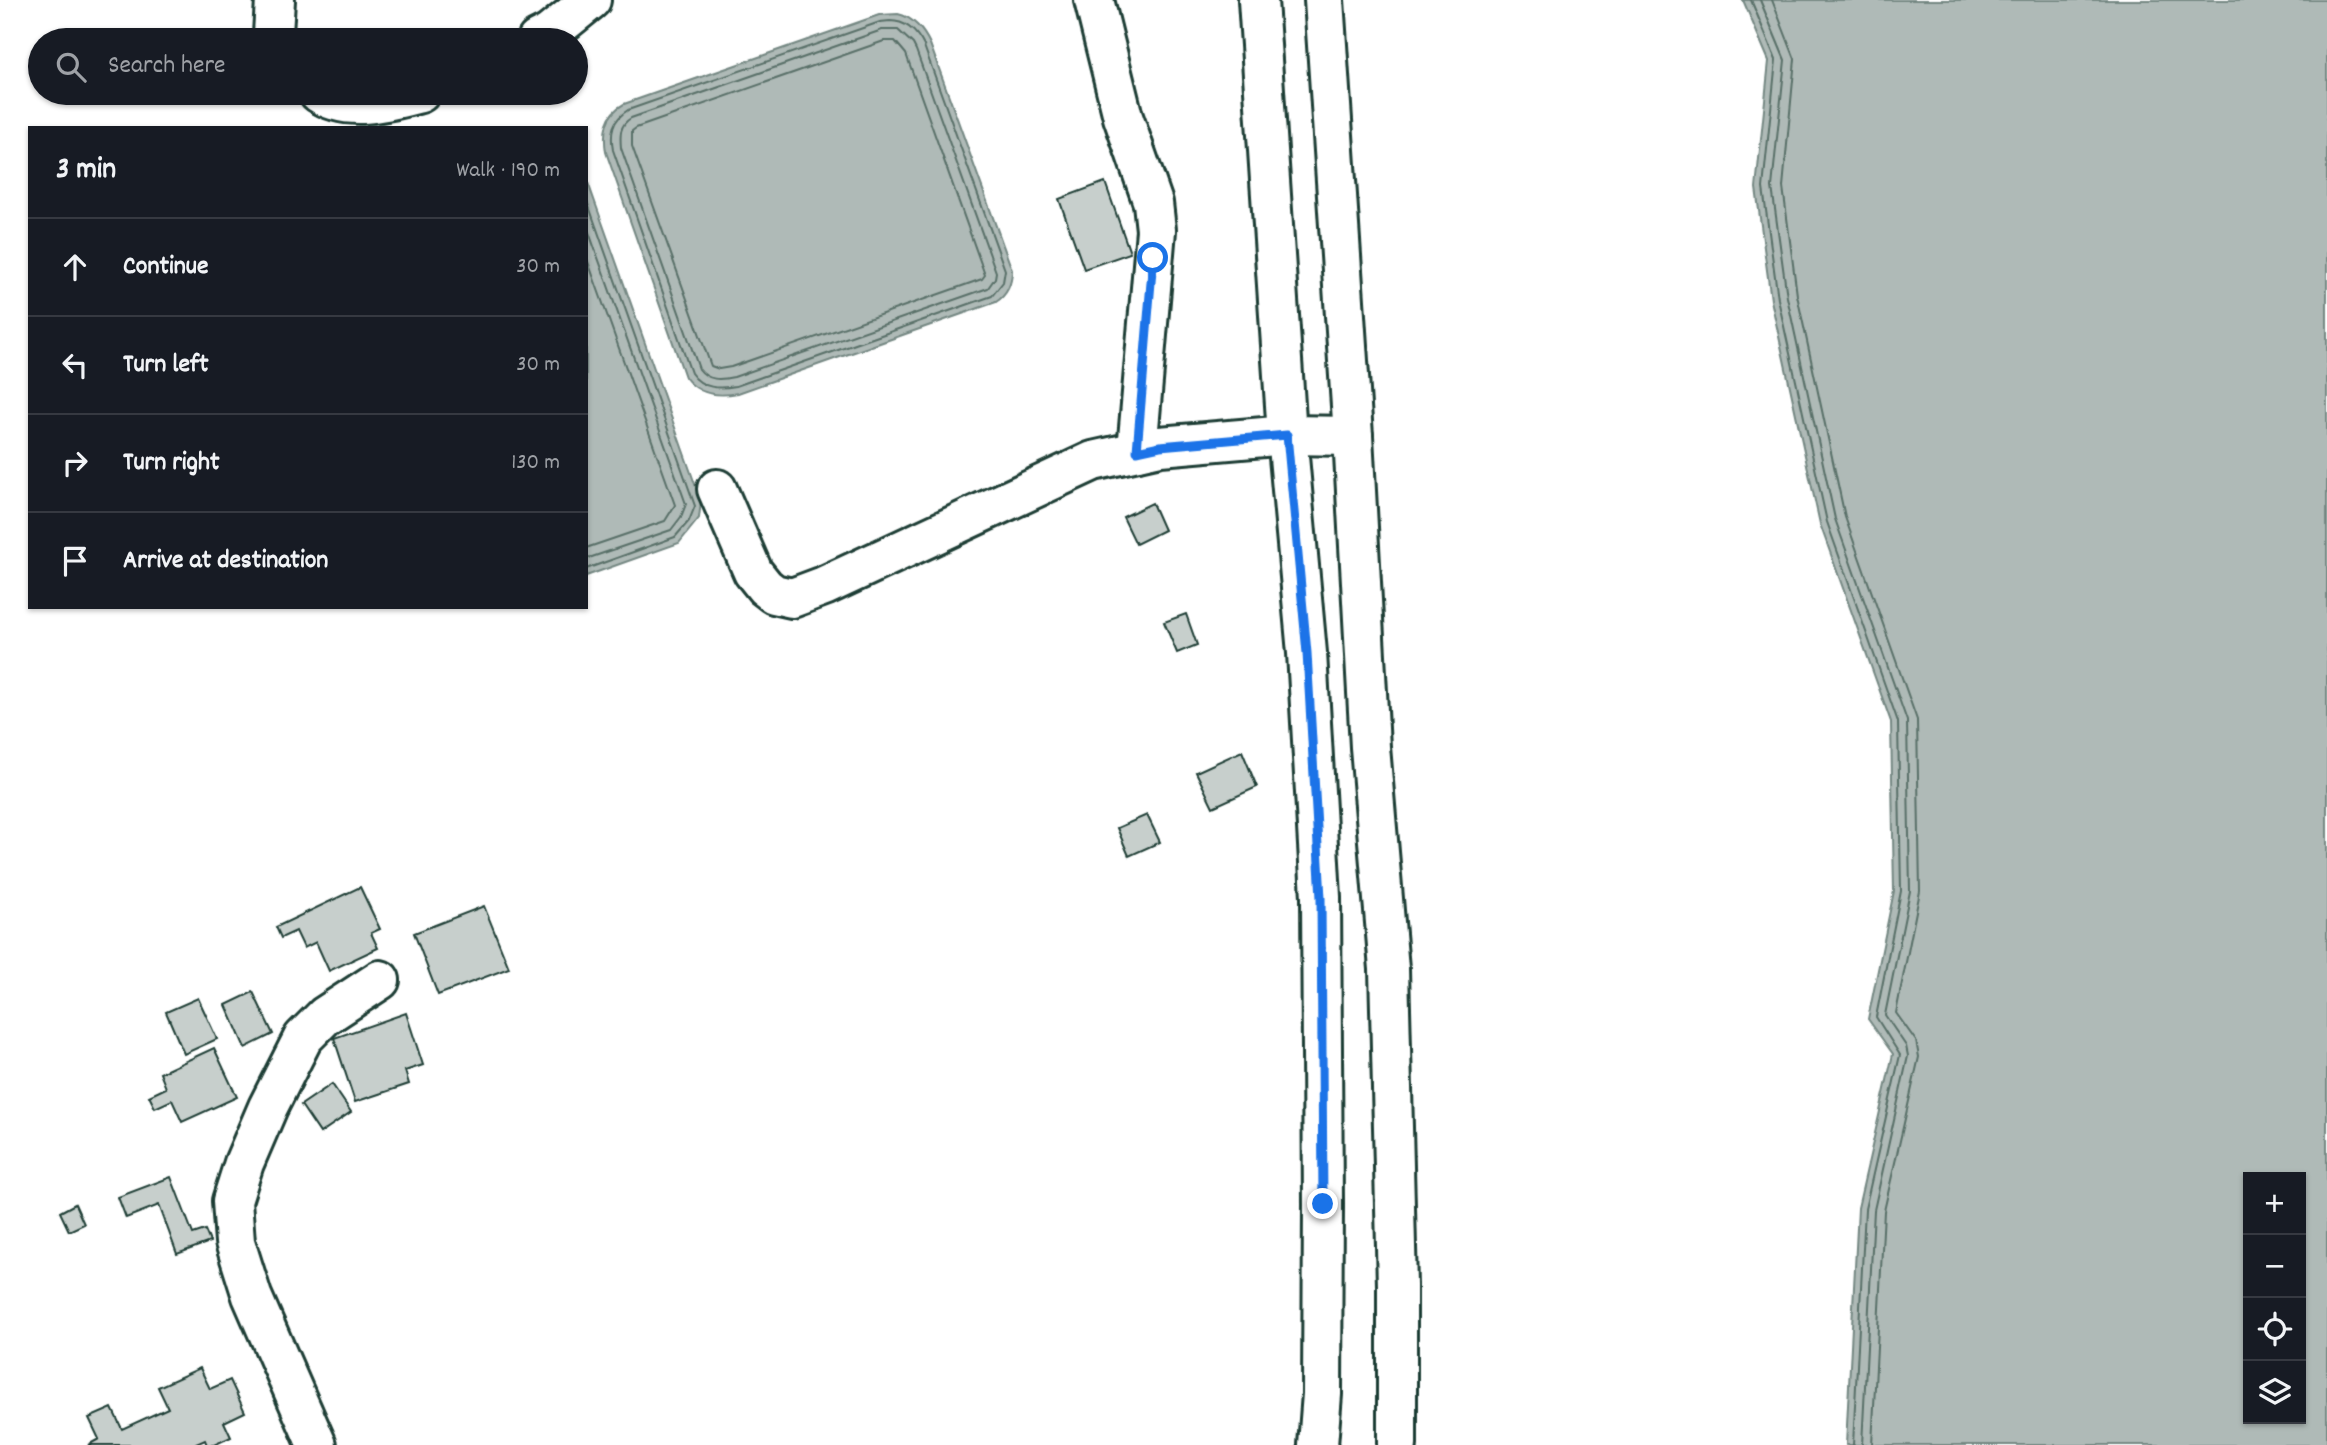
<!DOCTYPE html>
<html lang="en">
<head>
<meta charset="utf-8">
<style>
  body { margin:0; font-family:Dekko,sans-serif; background:#242831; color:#f1f3f6 }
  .controls { position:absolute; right:21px; bottom:21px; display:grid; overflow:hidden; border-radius:0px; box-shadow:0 2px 5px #0004 }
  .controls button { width:63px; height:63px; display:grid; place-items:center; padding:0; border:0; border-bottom:2px solid #363941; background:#171b24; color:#f1f3f6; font:35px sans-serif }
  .stop { position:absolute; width:21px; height:21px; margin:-16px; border:5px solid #1a73e8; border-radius:50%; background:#fff }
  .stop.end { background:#1a73e8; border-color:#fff; box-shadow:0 2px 7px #0008 }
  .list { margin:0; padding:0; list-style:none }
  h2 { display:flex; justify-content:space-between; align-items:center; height:91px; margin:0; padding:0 28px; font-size:30px }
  h2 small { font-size:23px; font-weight:400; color:#9ea1a6 }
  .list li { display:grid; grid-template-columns:46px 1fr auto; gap:21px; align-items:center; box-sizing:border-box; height:98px; padding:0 28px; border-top:2px solid #363941 }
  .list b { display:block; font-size:26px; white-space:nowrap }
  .list em { font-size:23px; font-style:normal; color:#9ea1a6 }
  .icon { flex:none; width:38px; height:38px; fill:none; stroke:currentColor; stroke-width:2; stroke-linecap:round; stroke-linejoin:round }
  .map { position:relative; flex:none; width:2327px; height:1445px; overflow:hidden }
  .search { position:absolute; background:#171b24; box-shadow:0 2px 5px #0004; left:28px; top:28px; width:560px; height:77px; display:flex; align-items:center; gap:18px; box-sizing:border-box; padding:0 24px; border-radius:38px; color:#9ea1a6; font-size:26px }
  .panel { position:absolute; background:#171b24; box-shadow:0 2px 5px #0004; left:28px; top:126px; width:560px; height:483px; border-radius:0px }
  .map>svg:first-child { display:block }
  .water { fill:#afbab7; stroke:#758883; stroke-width:2; fill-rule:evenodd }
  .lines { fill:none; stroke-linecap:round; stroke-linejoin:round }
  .shore { stroke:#596f68; stroke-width:2 }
  .building { fill:#c7cfcc; stroke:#1f3d34; stroke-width:2 }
  .minor-casing { stroke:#1f3d34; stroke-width:44 }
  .major-casing { stroke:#1f3d34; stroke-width:44 }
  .minor { stroke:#fff; stroke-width:38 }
  .major { stroke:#fff; stroke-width:38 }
  .route { stroke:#1a73e8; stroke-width:9 }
</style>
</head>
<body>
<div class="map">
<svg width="2327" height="1445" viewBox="0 0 2327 1445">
  <rect width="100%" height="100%" fill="#fff"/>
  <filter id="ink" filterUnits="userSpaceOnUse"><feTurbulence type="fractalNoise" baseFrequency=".0143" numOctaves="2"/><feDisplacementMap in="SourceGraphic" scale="14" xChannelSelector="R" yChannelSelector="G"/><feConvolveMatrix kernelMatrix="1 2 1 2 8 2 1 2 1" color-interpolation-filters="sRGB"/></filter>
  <g filter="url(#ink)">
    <g class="water">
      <path d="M 1743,0 L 2327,0 L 2327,1445 L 1846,1445 L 1858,1208 L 1893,1054 L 1868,1019 L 1894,891 L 1891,722 L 1820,524 L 1771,300 L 1756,188 L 1769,61 ZM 2301,1177 L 2301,1419 L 2248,1419 L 2248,1177 Z"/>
      <path d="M 898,14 C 913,17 924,31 930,44 L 1012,270 C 1012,283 1007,295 996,302 L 738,393 C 717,397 698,395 685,377 L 606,152 C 603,132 605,114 624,104 L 879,15 Z"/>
      <path d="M 586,177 L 701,501 L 699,518 L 679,543 L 586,576 Z"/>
    </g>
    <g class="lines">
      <g class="shore">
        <path d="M 1751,0 L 1776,60 L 1763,188 L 1778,299 L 1827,522 L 1898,722 L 1901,891 L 1876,1017 L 1900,1055 L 1865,1209 L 1853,1445"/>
        <path d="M 1760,0 L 1785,60 L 1772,187 L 1787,297 L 1835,519 L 1907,721 L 1910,891 L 1885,1015 L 1906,1046 L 1908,1056 L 1874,1210 L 1862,1445"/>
        <path d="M 1772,0 L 1795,59 L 1783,187 L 1797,295 L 1845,517 L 1917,720 L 1920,891 L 1896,1013 L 1916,1041 L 1919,1057 L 1884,1211 L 1872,1445"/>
        <path d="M 890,21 C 906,21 917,32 924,46 L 1005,270 L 1003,282 L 992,296 L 736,386 C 719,389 702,389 691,373 L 613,150 C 610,133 612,120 628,110 L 880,22 Z"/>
        <path d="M 882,30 L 898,30 L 913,44 L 916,50 L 996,272 L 995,278 L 988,288 L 734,377 C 720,380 708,381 699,369 L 621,148 C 620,136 619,125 631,118 Z"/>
        <path d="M 884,41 L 895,41 L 906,54 L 985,275 L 982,279 L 731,367 L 719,369 L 711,366 L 632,146 L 632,131 L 636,128 Z"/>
        <path d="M 586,198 L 695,506 L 689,521 L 675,537 L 586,569"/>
        <path d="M 586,224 L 686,504 L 681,517 L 671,530 L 586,559"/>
        <path d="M 586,256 L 675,505 L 665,521 L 586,548"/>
      </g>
    </g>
    <g class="building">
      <path d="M 1105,182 L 1130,253 L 1084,269 L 1059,199 Z"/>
      <path d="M 1152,503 L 1164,530 L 1136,544 L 1123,517 Z"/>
      <path d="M 1186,614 L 1197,645 L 1177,653 L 1164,622 Z"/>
      <path d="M 1242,751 L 1257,787 L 1213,807 L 1196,772 Z"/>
      <path d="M 1147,815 L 1160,842 L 1129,856 L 1117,828 Z"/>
      <path d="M 360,887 L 380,929 L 371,933 L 378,948 L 329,971 L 316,942 L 304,948 L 296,931 L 281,938 L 276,927 Z"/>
      <path d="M 484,906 L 509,968 L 438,995 L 414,933 Z"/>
      <path d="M 253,992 L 273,1034 L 245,1048 L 226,1005 Z"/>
      <path d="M 198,998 L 217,1039 L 184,1054 L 166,1012 Z"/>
      <path d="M 406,1013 L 423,1065 L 405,1071 L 409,1084 L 355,1102 L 334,1038 Z"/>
      <path d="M 214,1048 L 237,1097 L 182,1122 L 172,1100 L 155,1108 L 149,1096 L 166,1088 L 160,1073 Z"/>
      <path d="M 332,1084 L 351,1112 L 320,1133 L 301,1105 Z"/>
      <path d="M 171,1177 L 193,1234 L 205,1230 L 210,1242 L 177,1254 L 159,1205 L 126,1218 L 118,1197 Z"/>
      <path d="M 75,1204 L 84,1224 L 69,1231 L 60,1212 Z"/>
      <path d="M 200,1368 L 210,1389 L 230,1380 L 245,1412 L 224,1422 L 231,1437 L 214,1445 L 207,1445 L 205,1440 L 194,1445 L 88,1445 L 99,1439 L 89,1418 L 112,1408 L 122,1429 L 168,1408 L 158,1387 Z"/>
    </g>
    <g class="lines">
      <g class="minor-casing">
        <g id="minor">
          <path d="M 275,0 L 273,34 L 275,40"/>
          <path d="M 1094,0 L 1123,117 L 1153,203 L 1156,230 L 1137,451"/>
          <path d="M 537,40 L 549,34 L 591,0"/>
          <path d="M 319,93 C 348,113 389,101 420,93"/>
          <path d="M 717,489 L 753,572 L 765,587 L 774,594 L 792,598 L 824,586 L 1093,461 L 1160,446 L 1287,435"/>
          <path d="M 317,1445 L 252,1296 L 235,1242 L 232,1201 L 244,1163 L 268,1107 L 303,1038 L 325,1016 L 380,980"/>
        </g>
      </g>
      <g class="major-casing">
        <g id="major">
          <path d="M 1258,0 L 1287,435 L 1307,653 L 1321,897 L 1323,1204 L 1322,1394 L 1318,1445"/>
          <path d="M 1324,0 L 1353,436 L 1370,747 L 1389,969 L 1397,1286 L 1397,1445"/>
          <path d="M 1287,435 L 1353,436"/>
        </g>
      </g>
      <use href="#minor" class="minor"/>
      <use href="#major" class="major"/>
    </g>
  </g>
  <g class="lines" filter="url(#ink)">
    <path class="route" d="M 1153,258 L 1137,451 L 1160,446 L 1287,435 L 1307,653 L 1321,898 L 1323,1204"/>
  </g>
</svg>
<div class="controls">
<button>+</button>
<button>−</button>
<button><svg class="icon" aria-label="locate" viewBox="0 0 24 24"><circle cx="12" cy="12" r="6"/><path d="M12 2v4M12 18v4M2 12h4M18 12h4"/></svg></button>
<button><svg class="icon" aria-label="layers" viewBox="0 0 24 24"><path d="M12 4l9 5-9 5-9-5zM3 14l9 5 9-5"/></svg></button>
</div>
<div class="stop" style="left:1153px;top:258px"></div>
<div class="stop end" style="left:1323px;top:1204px"></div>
<div class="search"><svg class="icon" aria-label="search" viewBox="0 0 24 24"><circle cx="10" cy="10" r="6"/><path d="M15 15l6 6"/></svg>Search here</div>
<section class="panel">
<h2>3 min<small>Walk · 190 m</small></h2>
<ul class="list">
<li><svg class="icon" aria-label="ahead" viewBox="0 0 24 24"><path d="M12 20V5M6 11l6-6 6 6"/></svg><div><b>Continue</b></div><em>30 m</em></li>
<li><svg class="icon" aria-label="left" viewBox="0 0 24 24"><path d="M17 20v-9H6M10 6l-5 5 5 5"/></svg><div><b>Turn left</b></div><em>30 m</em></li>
<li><svg class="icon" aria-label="right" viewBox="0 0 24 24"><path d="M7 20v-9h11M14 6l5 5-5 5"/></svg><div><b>Turn right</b></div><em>130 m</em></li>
<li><svg class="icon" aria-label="arrive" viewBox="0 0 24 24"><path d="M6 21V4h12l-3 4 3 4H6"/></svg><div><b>Arrive at destination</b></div></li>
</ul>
</section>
</div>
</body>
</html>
